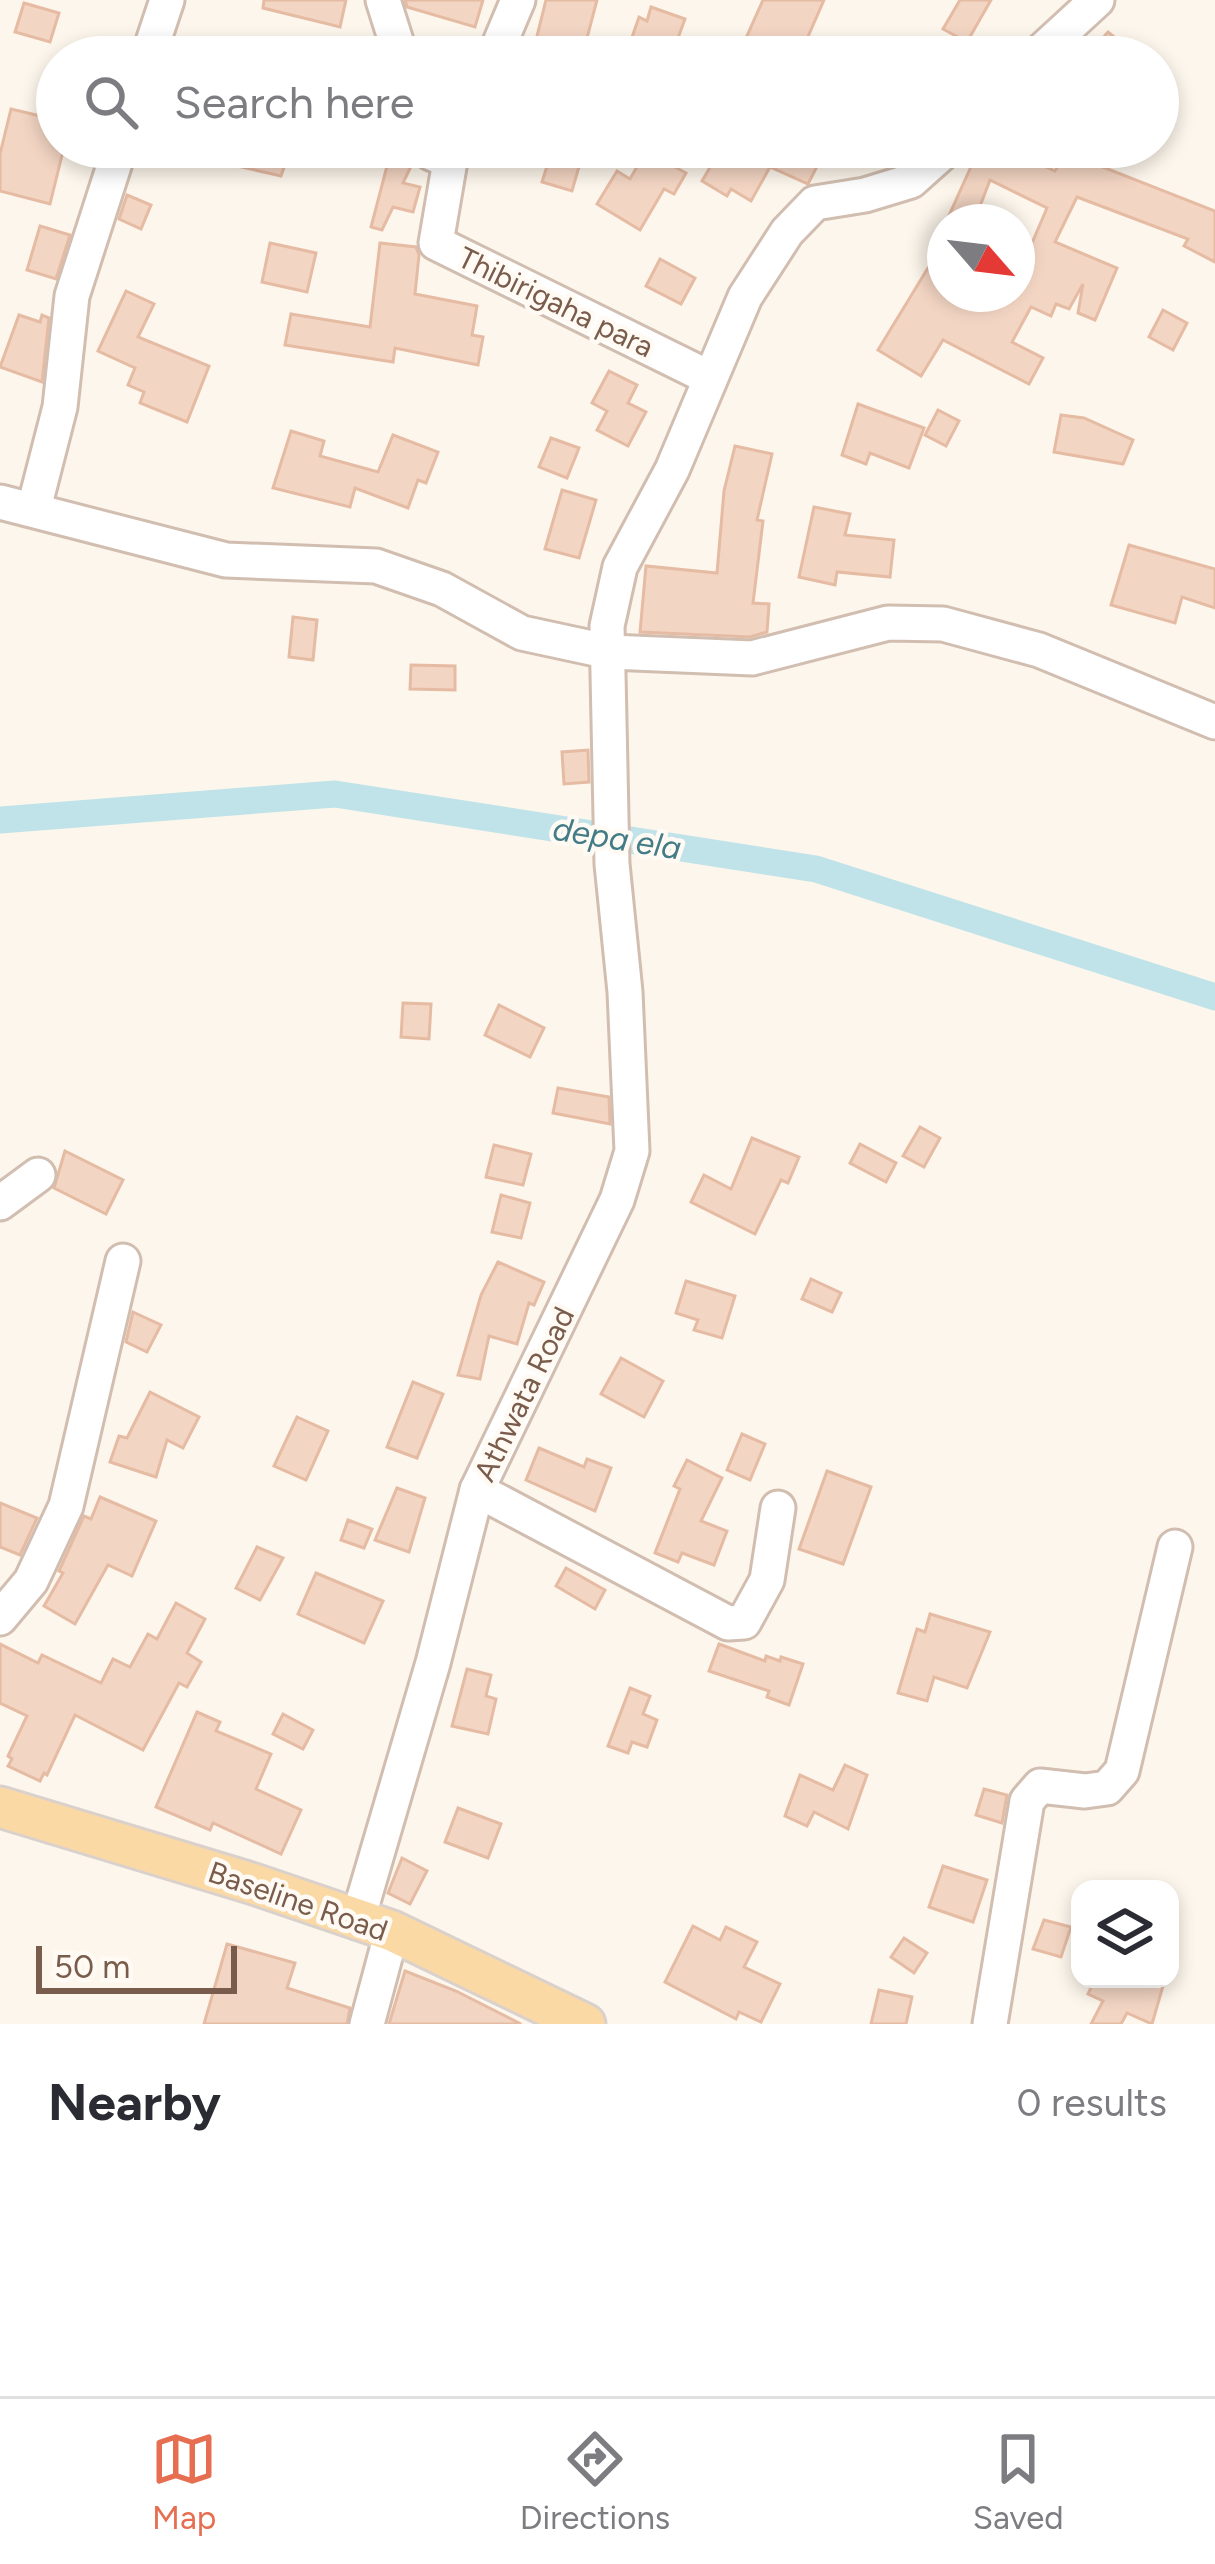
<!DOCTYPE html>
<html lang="en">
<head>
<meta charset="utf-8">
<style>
  body { margin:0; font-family:Figtree,sans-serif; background:#f7f7f7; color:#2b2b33 }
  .controls { position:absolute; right:36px; bottom:36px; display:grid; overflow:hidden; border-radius:24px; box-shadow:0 6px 18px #0003 }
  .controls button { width:108px; height:108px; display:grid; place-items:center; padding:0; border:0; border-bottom:3px solid #e1e1e2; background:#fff; color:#2b2b33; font:60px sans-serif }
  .compass { position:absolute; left:927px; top:204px; width:108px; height:108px; border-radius:50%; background:#fff; box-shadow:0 6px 18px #0003; rotate:118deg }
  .scale { position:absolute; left:36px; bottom:30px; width:201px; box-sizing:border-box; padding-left:12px; border:6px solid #7a5c4d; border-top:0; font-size:33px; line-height:42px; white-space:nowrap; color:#7a5c4d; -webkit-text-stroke:9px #fffaf3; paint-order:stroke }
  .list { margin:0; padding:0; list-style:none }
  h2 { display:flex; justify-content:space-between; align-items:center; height:156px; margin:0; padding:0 48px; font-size:51px }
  h2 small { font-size:39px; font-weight:400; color:#7c7c81 }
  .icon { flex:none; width:66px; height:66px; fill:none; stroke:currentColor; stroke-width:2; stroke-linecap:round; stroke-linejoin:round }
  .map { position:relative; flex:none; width:1215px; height:2024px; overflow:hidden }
  .search { position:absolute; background:#fff; box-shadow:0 6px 18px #0003; left:36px; right:36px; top:36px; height:132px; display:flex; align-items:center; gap:30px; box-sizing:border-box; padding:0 42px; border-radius:66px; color:#7c7c81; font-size:45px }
  .sheet { height:372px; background:#fff }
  nav { display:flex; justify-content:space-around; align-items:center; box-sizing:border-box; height:168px; border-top:3px solid #e1e1e2; background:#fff; font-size:33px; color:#7c7c81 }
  nav a { display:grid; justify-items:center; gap:6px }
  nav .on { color:#e76f51 }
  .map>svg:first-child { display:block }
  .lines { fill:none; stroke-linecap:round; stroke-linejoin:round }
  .canal { stroke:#bfe3e8; stroke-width:27 }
  .building { fill:#f3d5c3; stroke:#e6bba3; stroke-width:3 }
  .minor-casing { stroke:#d1beb0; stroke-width:39 }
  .major-casing { stroke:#dad1cd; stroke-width:45 }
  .minor { stroke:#fff; stroke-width:33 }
  .major { stroke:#fbd9a5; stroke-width:39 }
  .labels { text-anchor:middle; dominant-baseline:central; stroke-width:9; stroke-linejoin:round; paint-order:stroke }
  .street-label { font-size:30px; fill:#7a5c4d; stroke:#fffaf3 }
  .water-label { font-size:33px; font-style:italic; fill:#437c86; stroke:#fffaf3 }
</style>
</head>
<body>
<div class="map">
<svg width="1215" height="2024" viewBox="0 0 1215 2024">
  <rect width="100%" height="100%" fill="#fdf6ec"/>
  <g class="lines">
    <path class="canal" d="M 0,820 L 335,794 L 816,869 L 1215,997"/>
  </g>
  <g class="building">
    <path d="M 264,0 L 346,0 L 340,27 L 263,8 Z"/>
    <path d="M 405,0 L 483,0 L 475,27 L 407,7 Z"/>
    <path d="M 546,0 L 597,0 L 582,57 L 534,48 Z"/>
    <path d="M 763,0 L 824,0 L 799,57 L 764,57 L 742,47 Z"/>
    <path d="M 960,0 L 991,0 L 967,42 L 943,29 Z"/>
    <path d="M 24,3 L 59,13 L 50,42 L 15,32 Z"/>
    <path d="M 651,7 L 685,19 L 675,46 L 661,41 L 654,57 L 634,57 L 638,46 L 630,43 L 639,17 L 647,21 Z"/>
    <path d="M 1108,32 L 1138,57 L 1086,57 Z"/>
    <path d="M 11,109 L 57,120 L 57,147 L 64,147 L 50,204 L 0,191 L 0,154 Z"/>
    <path d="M 194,147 L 291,147 L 281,176 L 193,156 Z"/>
    <path d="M 392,147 L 409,147 L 413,162 L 403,183 L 420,187 L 413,212 L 393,207 L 382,230 L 371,227 Z"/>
    <path d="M 553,147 L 583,153 L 572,191 L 542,182 Z"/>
    <path d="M 722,147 L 827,147 L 808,184 L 770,167 L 751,201 L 731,189 L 727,196 L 702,181 Z"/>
    <path d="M 980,147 L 1005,147 L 1055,171 L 1069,147 L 1111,147 L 1100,166 L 1215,211 L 1215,262 L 1184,246 L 1188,239 L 1077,197 L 1055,242 L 1117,268 L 1095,320 L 1078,313 L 1083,284 L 1069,309 L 1056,304 L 1051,316 L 1031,307 L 1012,342 L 1043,358 L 1029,384 L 943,340 L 921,376 L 878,350 L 945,240 L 945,294 L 1017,294 L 1017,278 L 1047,208 L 990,180 L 974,222 L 946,222 Z"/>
    <path d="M 646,151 L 686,173 L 674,194 L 664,189 L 640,230 L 597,204 L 617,171 L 630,179 Z"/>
    <path d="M 127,195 L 151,205 L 141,229 L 119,219 Z"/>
    <path d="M 40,226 L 70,235 L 56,279 L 27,270 Z"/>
    <path d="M 270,243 L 316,253 L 307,292 L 262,282 Z"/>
    <path d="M 380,243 L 416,247 L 419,255 L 415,294 L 477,306 L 472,335 L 483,337 L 478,365 L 395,348 L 393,362 L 285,345 L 291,314 L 370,327 Z"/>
    <path d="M 660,259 L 695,278 L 681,304 L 646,286 Z"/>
    <path d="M 126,291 L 154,304 L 138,337 L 209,366 L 187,422 L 140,403 L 144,392 L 128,385 L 135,368 L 98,351 Z"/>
    <path d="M 1163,310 L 1187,323 L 1173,350 L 1149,337 Z"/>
    <path d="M 19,315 L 40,322 L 42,315 L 49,318 L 42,382 L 0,367 Z"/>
    <path d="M 609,371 L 637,385 L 628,403 L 646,412 L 628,446 L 597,430 L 607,411 L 592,403 Z"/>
    <path d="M 858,404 L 924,428 L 909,468 L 870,453 L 866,464 L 842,455 Z"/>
    <path d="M 938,410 L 959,421 L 946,446 L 925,435 Z"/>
    <path d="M 1061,415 L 1084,418 L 1133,440 L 1123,464 L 1054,452 Z"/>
    <path d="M 291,431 L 324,441 L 320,456 L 378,472 L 393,435 L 438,452 L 426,483 L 418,480 L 408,508 L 355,488 L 350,507 L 273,488 Z"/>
    <path d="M 551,438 L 579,448 L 567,478 L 539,467 Z"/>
    <path d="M 735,446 L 772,454 L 757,520 L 763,521 L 753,603 L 769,604 L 767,632 L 750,637 L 640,632 L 646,566 L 717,573 L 724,491 Z"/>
    <path d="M 562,490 L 596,500 L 579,558 L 545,549 Z"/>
    <path d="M 814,507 L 850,514 L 845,535 L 894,540 L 890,577 L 837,572 L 835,585 L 799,577 Z"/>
    <path d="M 1129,545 L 1215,569 L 1215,608 L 1182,597 L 1175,623 L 1111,605 Z"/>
    <path d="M 293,617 L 317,620 L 313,660 L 289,657 Z"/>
    <path d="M 411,665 L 455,666 L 455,690 L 410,689 Z"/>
    <path d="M 588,750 L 589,782 L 564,784 L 562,752 Z"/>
    <path d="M 403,1003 L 431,1004 L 429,1039 L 401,1037 Z"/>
    <path d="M 499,1005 L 544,1028 L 530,1057 L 485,1035 Z"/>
    <path d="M 558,1088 L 609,1097 L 610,1124 L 553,1113 Z"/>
    <path d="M 920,1127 L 940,1138 L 924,1167 L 903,1156 Z"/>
    <path d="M 752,1138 L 799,1157 L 788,1183 L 781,1180 L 755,1234 L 691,1202 L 704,1175 L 731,1189 Z"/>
    <path d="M 860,1144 L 896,1163 L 886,1182 L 850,1163 Z"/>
    <path d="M 494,1145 L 531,1154 L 523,1185 L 486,1177 Z"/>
    <path d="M 65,1151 L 123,1180 L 106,1214 L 54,1188 Z"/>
    <path d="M 501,1195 L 530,1203 L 521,1238 L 492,1232 Z"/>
    <path d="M 498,1262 L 544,1282 L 534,1305 L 529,1303 L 517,1344 L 489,1336 L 480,1379 L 458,1375 L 481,1295 Z"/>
    <path d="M 811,1279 L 841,1293 L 832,1312 L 802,1299 Z"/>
    <path d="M 686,1281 L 735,1296 L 722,1338 L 694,1330 L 698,1320 L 676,1313 Z"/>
    <path d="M 133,1312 L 161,1325 L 147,1352 L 126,1342 Z"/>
    <path d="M 621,1358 L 663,1381 L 644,1417 L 601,1394 Z"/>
    <path d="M 413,1382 L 443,1394 L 417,1458 L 387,1447 Z"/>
    <path d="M 150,1392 L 199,1417 L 183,1448 L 167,1440 L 156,1477 L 110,1462 L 119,1436 L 127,1438 Z"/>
    <path d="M 297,1417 L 328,1431 L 306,1480 L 274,1466 Z"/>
    <path d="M 742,1434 L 765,1444 L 750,1480 L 727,1470 Z"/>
    <path d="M 539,1448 L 584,1467 L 587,1459 L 611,1468 L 595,1511 L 526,1480 Z"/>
    <path d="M 687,1460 L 722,1478 L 701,1521 L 727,1531 L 714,1565 L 682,1553 L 678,1562 L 655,1553 L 680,1489 L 674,1486 Z"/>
    <path d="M 827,1471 L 871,1487 L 843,1564 L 799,1549 Z"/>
    <path d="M 397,1488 L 425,1498 L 409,1552 L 375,1540 Z"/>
    <path d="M 100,1497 L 156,1521 L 132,1576 L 108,1565 L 75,1624 L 44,1606 L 63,1573 L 59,1571 L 84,1516 L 91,1519 Z"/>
    <path d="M 0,1503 L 37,1518 L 20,1555 L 0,1547 Z"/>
    <path d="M 348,1520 L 372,1529 L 364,1548 L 341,1540 Z"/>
    <path d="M 257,1547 L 283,1558 L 260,1600 L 236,1588 Z"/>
    <path d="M 566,1568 L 605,1590 L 595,1609 L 556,1586 Z"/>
    <path d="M 316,1573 L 383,1601 L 364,1643 L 298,1614 Z"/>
    <path d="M 176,1603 L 205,1619 L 187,1653 L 201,1662 L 187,1687 L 179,1683 L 143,1750 L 75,1715 L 47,1775 L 44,1773 L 40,1781 L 8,1766 L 12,1759 L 8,1756 L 27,1716 L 0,1703 L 0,1644 L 38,1663 L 42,1655 L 101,1683 L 113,1659 L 130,1667 L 148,1634 L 157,1639 Z"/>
    <path d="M 930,1614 L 990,1632 L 967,1688 L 934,1677 L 927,1701 L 898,1693 L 917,1629 L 925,1632 Z"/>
    <path d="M 719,1644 L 765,1661 L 766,1656 L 780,1661 L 781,1657 L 803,1664 L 789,1705 L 767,1697 L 769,1691 L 709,1671 Z"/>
    <path d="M 467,1669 L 491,1675 L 486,1696 L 496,1699 L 488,1734 L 452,1726 Z"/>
    <path d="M 630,1688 L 650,1696 L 643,1714 L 657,1720 L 647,1747 L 632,1742 L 628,1753 L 608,1746 Z"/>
    <path d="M 197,1712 L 220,1722 L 216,1731 L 271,1754 L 256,1789 L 301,1810 L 281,1854 L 213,1823 L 210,1830 L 156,1807 Z"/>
    <path d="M 283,1714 L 313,1730 L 303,1749 L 273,1734 Z"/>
    <path d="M 845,1765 L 867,1775 L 848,1829 L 814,1812 L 807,1826 L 785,1816 L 800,1775 L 833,1790 Z"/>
    <path d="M 984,1789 L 1007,1795 L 1002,1823 L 976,1815 Z"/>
    <path d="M 458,1808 L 501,1824 L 488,1858 L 445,1842 Z"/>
    <path d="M 402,1858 L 427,1871 L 410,1904 L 388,1893 Z"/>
    <path d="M 943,1866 L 987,1880 L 973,1922 L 929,1907 Z"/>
    <path d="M 1044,1920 L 1071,1927 L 1061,1957 L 1033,1949 Z"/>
    <path d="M 693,1926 L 720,1940 L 726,1927 L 757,1942 L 744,1967 L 780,1984 L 761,2022 L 739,2012 L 736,2019 L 665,1982 Z"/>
    <path d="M 904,1938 L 927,1953 L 914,1973 L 891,1957 Z"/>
    <path d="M 227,1944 L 295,1963 L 287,1988 L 350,2008 L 347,2024 L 204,2024 Z"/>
    <path d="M 405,1971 L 456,1991 L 521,2024 L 389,2024 Z"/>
    <path d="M 1095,1979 L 1165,1979 L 1152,2024 L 1127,2013 L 1121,2024 L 1091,2024 L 1103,2001 L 1088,1994 Z"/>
    <path d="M 879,1990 L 912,1997 L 906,2024 L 871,2024 Z"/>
  </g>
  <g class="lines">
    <g class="minor-casing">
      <g id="minor">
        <path d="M 383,0 L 401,57"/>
        <path d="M 148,57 L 167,0"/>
        <path d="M 494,57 L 518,0"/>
        <path d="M 1035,57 L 1097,0"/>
        <path d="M 429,147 L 431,153 L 450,161 L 436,243 L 710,378"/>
        <path d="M 0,502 L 226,560 L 376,566 L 442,589 L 522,633 L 610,652 L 752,658 L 888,623 L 943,624 L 1039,650 L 1215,722"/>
        <path d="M 34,508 L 60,407 L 72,296 L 120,147"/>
        <path d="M 0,1203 L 38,1175"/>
        <path d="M 477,1490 L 728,1623 L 744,1622 L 767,1580 L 778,1508"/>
        <path d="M 0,1618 L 31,1581 L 66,1506 L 123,1261"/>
        <path d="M 357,1922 L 433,1663 L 477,1490 L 617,1200 L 632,1151 L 625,992 L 612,864 L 607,626 L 620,567 L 672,470 L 745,297 L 787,232 L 815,203 L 865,195 L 911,181 L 949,147"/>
        <path d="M 367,2024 L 392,1931"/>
        <path d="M 990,2024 L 1027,1801 L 1040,1786 L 1085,1791 L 1107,1788 L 1122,1771 L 1175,1547"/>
      </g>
    </g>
    <g class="major-casing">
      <path id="major" d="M 0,1807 L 254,1884 L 392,1931 L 585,2024"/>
    </g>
    <use href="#minor" class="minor"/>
    <use href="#major" class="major"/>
  </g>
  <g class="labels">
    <g class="street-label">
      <text transform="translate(556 302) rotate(26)">Thibirigaha para</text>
      <text transform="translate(524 1394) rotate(-64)">Athwata Road</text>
      <text transform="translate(298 1901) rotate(19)">Baseline Road</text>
    </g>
    <g class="water-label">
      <text transform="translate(617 838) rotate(9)">depa ela</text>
    </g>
  </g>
</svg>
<div class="controls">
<button><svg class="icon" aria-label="layers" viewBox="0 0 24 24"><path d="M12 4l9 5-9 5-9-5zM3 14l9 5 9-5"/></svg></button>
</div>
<svg class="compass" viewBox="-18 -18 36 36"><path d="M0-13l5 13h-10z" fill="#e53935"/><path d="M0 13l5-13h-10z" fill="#7c7c81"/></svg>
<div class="scale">50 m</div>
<div class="search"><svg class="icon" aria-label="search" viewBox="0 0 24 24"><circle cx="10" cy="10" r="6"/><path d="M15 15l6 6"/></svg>Search here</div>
</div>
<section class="sheet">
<h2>Nearby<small>0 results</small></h2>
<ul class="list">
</ul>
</section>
<nav>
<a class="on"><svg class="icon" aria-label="map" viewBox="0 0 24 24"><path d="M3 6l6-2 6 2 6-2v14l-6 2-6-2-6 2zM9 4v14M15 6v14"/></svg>Map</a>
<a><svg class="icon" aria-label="directions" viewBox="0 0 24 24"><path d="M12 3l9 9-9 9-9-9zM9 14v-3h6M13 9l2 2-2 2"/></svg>Directions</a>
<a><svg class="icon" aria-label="saved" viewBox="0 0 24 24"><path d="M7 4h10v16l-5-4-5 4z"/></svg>Saved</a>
</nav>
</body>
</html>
